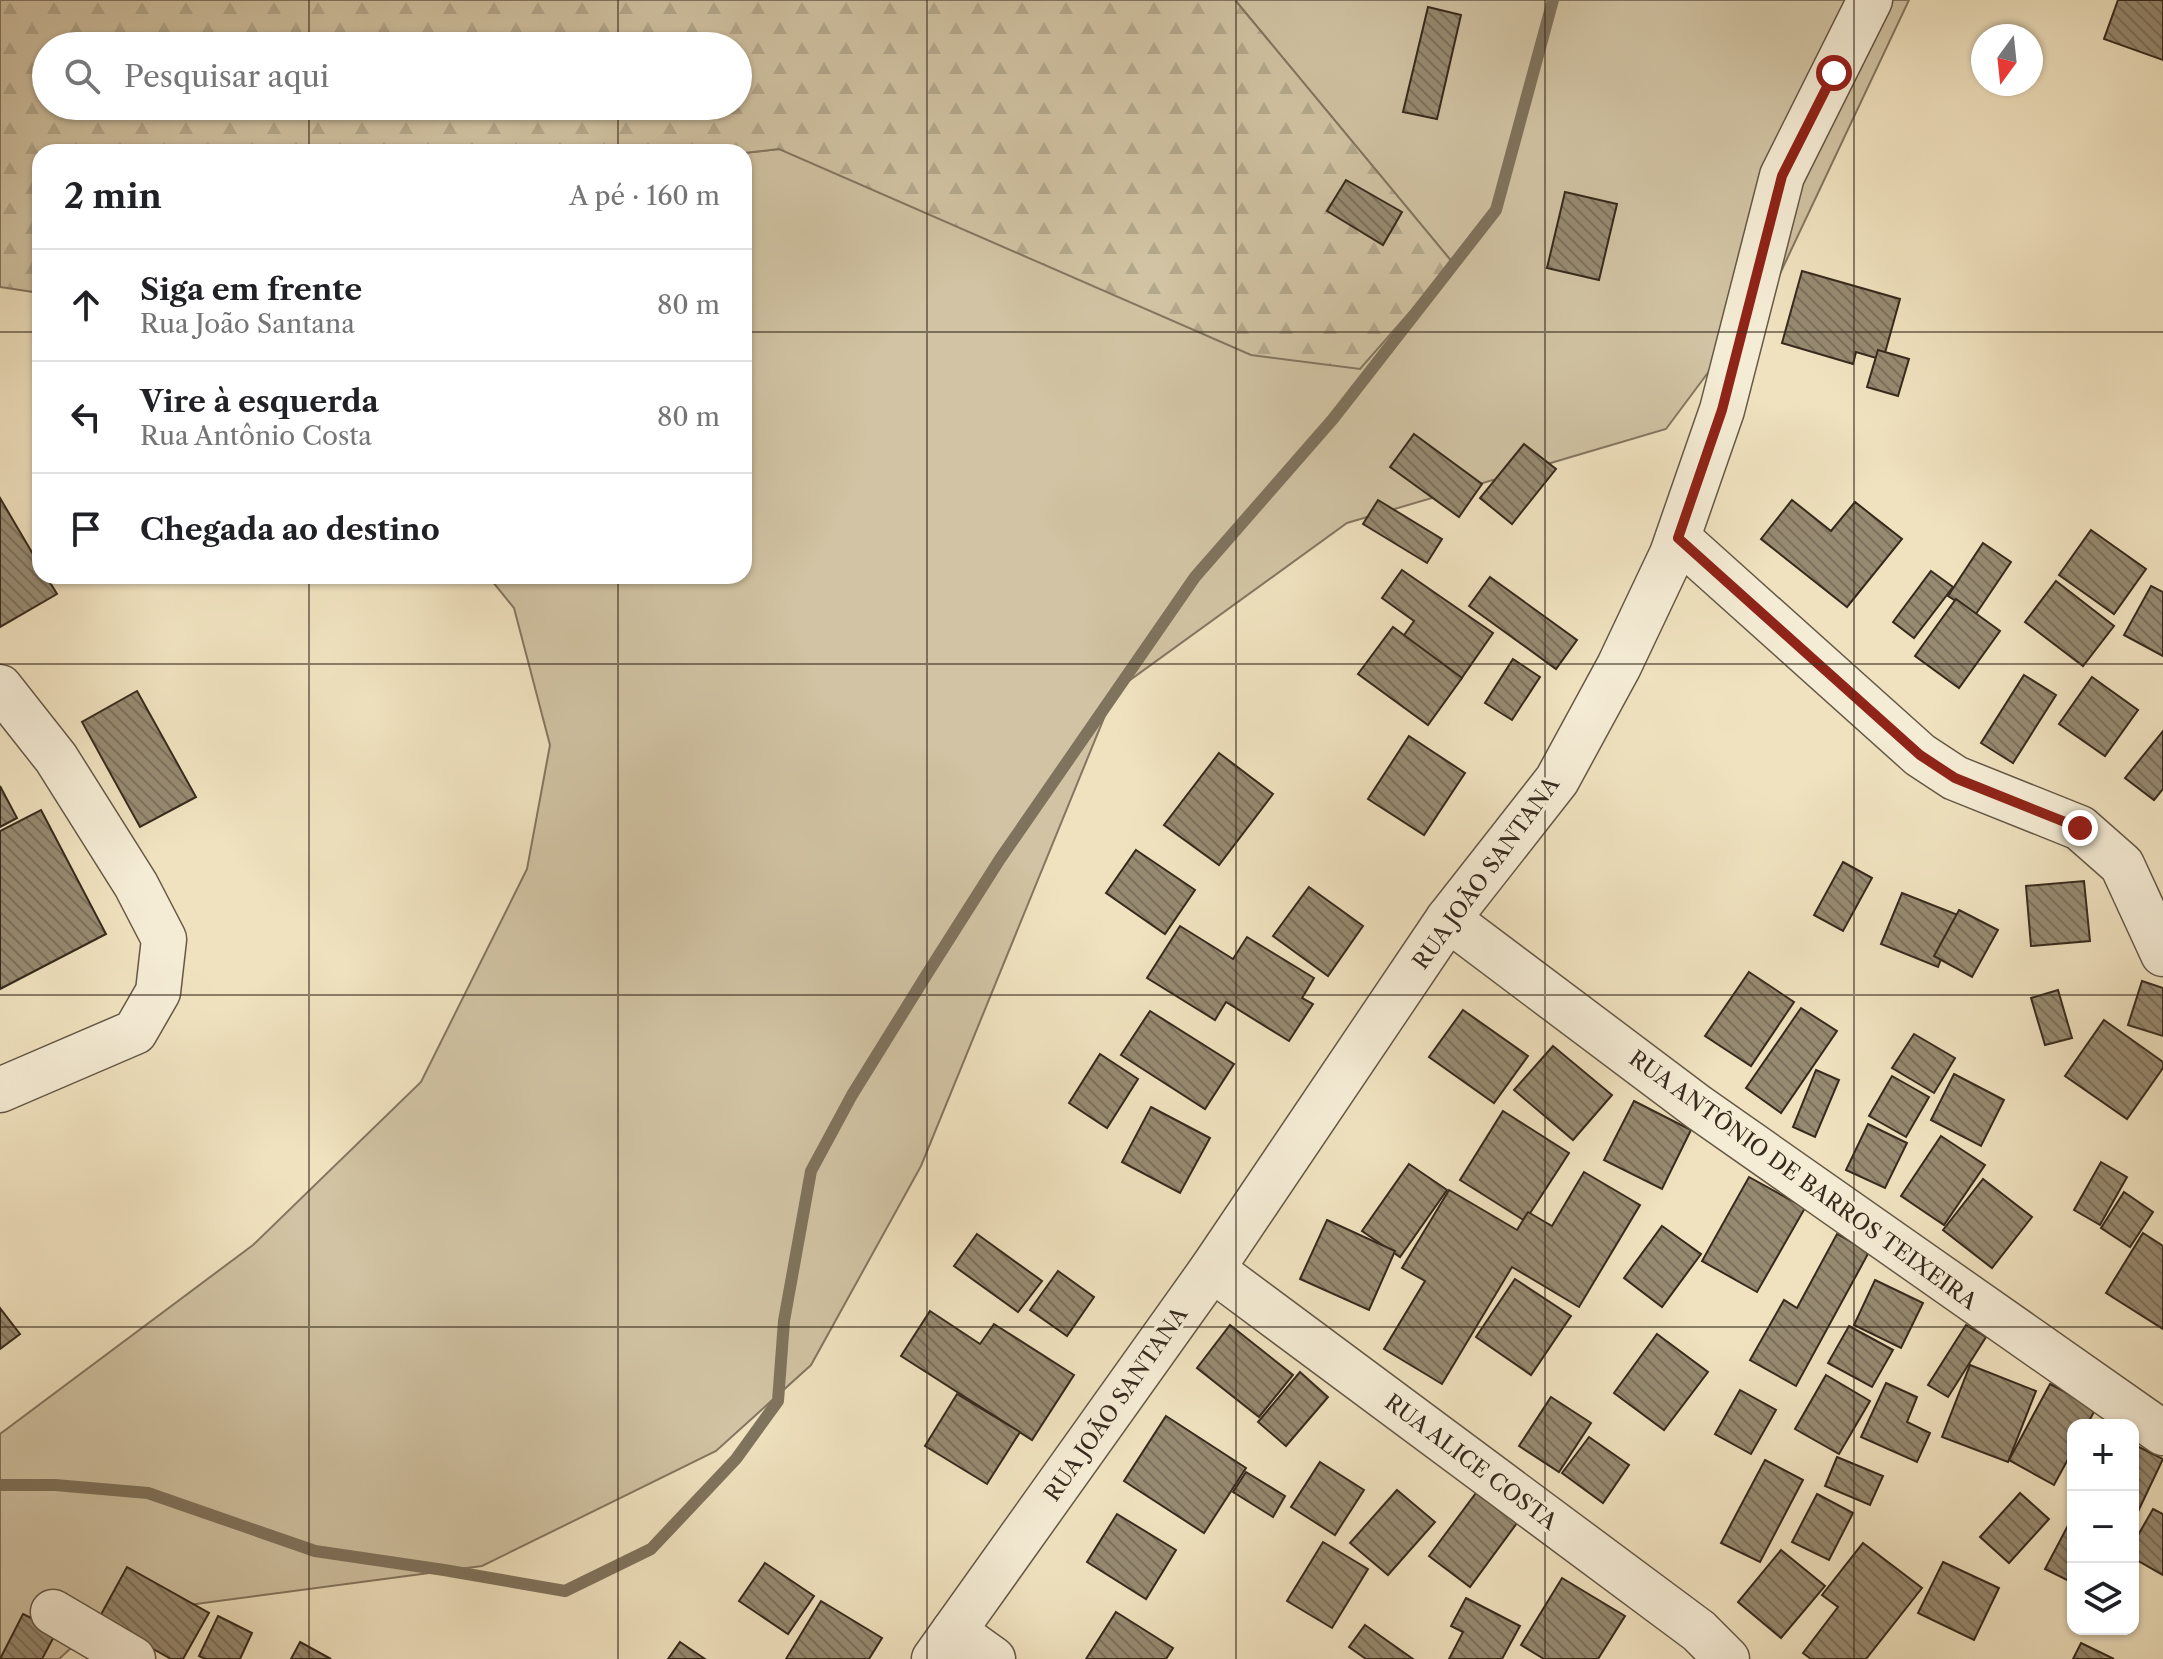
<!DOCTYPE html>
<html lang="pt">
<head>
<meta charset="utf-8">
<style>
  body { margin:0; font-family:"Libre Caslon Text",serif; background:#f2f2f2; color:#202124 }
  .controls { position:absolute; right:24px; bottom:24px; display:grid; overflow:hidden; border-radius:16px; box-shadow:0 2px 6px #0004 }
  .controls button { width:72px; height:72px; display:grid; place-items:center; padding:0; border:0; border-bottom:2px solid #e0e0e0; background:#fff; color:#202124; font:40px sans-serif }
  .compass { position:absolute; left:1971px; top:24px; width:72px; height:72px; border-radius:50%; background:#fff; box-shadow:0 2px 6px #0004; rotate:195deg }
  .stop { position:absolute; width:24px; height:24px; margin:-18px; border:6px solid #8f2418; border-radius:50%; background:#fff }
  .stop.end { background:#8f2418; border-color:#fff; box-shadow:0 2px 8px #0008 }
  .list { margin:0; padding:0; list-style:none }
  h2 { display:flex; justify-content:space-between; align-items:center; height:104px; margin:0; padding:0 32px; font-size:34px }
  h2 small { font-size:26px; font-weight:400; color:#757577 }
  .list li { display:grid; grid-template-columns:52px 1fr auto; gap:24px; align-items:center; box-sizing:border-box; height:112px; padding:0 32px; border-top:2px solid #e0e0e0 }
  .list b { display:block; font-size:30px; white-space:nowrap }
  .list p { margin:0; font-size:26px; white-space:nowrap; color:#757577 }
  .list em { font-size:26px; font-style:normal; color:#757577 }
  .icon { flex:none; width:44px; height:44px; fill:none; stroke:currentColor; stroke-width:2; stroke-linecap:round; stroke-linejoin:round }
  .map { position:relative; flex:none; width:2163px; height:1659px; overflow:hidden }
  .search { position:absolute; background:#fff; box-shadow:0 2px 6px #0004; left:32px; top:32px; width:720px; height:88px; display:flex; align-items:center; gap:20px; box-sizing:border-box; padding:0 28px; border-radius:44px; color:#757577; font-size:30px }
  .panel { position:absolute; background:#fff; box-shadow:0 2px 6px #0004; left:32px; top:144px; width:720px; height:440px; border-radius:24px }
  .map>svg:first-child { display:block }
  .grass { fill:#d1c3a3; stroke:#847660; stroke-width:2 }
  .forest { fill:url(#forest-firs); stroke:#847660; stroke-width:2; fill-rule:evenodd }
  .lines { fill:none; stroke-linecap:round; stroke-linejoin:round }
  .stream { stroke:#80735d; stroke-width:12 }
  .building { fill:url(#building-back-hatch); stroke:#372a1d; stroke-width:2 }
  .minor-casing { stroke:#655846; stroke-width:47 }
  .minor { stroke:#f5ecd5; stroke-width:44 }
  .route { stroke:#8f2418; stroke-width:10 }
  .grid { fill:none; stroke:#372a1d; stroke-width:2; stroke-opacity:0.55 }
  .labels { text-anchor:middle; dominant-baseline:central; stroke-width:7; stroke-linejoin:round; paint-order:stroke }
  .street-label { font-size:22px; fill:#372a1d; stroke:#f5ecd5 }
</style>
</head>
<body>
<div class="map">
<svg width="2163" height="1659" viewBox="0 0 2163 1659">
  <defs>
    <pattern id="forest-firs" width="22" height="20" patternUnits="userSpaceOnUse" patternTransform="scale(2)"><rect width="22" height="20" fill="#d1c3a3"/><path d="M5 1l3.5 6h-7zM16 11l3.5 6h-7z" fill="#b4a88c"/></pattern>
    <pattern id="building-back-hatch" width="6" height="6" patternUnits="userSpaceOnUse" patternTransform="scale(2)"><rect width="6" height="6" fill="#978a71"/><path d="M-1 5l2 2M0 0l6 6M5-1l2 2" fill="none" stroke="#7c715c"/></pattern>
  </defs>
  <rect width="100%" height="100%" fill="#f0e2bf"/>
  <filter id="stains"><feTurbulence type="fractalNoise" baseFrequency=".0025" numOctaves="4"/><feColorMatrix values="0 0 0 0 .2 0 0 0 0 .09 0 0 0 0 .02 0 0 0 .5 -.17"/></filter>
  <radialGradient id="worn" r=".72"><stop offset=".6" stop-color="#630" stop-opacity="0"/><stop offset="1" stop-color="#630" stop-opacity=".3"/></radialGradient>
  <path class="grass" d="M 1235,0 L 1909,0 L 1777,280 L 1666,429 L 1347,523 L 1115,691 L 921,1166 L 811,1365 L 716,1451 L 482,1566 L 106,1616 L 59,1659 L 0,1659 L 0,1434 L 253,1245 L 421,1082 L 527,869 L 550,745 L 514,608 L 488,576 L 744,576 L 744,153 L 779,149 L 1453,263 Z"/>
  <path class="forest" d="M 0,0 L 1235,0 L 1453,263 L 1360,369 L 1251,355 L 779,149 L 744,153 L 40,152 L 40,293 L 0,287 ZM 46,46 L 738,46 L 738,106 L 46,106 Z"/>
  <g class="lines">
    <path class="stream" d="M 0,1485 L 55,1485 L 148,1493 L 315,1551 L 444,1570 L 565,1591 L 651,1549 L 736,1459 L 778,1401 L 784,1321 L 811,1171 L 852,1095 L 927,974 L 1000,859 L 1195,577 L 1333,419 L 1496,210 L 1553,0"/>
  </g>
  <g class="building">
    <path d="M 2118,0 L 2163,0 L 2163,60 L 2104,39 Z"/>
    <path d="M 1428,7 L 1461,15 L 1437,119 L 1403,112 Z"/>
    <path d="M 1346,180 L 1402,212 L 1383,245 L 1327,211 Z"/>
    <path d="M 1565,192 L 1617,204 L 1599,280 L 1547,268 Z"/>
    <path d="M 1802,271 L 1900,299 L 1883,360 L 1856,352 L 1853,364 L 1782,343 Z"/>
    <path d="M 1878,350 L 1909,359 L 1898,396 L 1867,387 Z"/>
    <path d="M 1414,434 L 1482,484 L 1459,517 L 1390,467 Z"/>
    <path d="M 1524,444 L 1556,469 L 1512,524 L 1480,498 Z"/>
    <path d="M 0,498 L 40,566 L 40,576 L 46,576 L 57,594 L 0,627 Z"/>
    <path d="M 1378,500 L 1442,539 L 1427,563 L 1363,524 Z"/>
    <path d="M 1792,500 L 1831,531 L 1855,502 L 1902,539 L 1847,607 L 1761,539 Z"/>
    <path d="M 2091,530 L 2146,569 L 2114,614 L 2059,575 Z"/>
    <path d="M 1983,543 L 2011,562 L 1976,614 L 1948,596 Z"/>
    <path d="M 1402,570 L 1493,633 L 1461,679 L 1402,638 L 1414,621 L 1382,598 Z"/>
    <path d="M 1931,571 L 1953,587 L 1914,638 L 1893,622 Z"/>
    <path d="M 1490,577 L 1577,640 L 1556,669 L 1469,606 Z"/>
    <path d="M 2056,581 L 2114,626 L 2083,666 L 2025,622 Z"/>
    <path d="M 2151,586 L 2163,592 L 2163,656 L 2124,635 Z"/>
    <path d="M 1956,599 L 2000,631 L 1959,688 L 1915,656 Z"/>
    <path d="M 1393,627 L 1462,678 L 1428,725 L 1358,674 Z"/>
    <path d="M 1513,659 L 1540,677 L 1512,720 L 1485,703 Z"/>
    <path d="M 2024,675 L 2056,695 L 2013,763 L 1981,743 Z"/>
    <path d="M 2092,677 L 2138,710 L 2105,756 L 2059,724 Z"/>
    <path d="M 137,691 L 196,797 L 140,827 L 82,722 Z"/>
    <path d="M 2163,731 L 2163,789 L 2154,800 L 2125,778 Z"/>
    <path d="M 1409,736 L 1465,773 L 1424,835 L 1368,799 Z"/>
    <path d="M 1219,753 L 1273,794 L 1219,865 L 1164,825 Z"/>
    <path d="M 0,786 L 17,818 L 0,827 Z"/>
    <path d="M 41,810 L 106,934 L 0,989 L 0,831 Z"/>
    <path d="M 1136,850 L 1195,890 L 1165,934 L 1106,893 Z"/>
    <path d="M 1843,862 L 1872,878 L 1843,931 L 1814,915 Z"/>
    <path d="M 2084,881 L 2090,941 L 2031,946 L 2026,886 Z"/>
    <path d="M 1309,887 L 1363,926 L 1328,976 L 1273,936 Z"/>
    <path d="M 1902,893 L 1958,915 L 1938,967 L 1881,944 Z"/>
    <path d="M 1959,910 L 1998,930 L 1972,977 L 1934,956 Z"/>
    <path d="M 1180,926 L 1233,959 L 1247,937 L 1314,978 L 1302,998 L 1313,1004 L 1289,1041 L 1226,1002 L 1215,1020 L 1147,978 Z"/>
    <path d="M 1749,972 L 1794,1002 L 1751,1066 L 1705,1036 Z"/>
    <path d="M 2142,981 L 2163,988 L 2163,1036 L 2128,1025 Z"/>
    <path d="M 2058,990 L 2072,1038 L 2045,1045 L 2031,998 Z"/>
    <path d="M 1801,1008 L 1837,1031 L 1781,1113 L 1746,1088 Z"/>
    <path d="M 1463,1010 L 1528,1056 L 1494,1103 L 1429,1057 Z"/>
    <path d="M 1150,1011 L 1234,1064 L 1205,1109 L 1121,1055 Z"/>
    <path d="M 2104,1020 L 2163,1062 L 2163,1068 L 2127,1119 L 2065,1076 Z"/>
    <path d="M 1914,1034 L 1955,1058 L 1934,1093 L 1892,1068 Z"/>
    <path d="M 1553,1046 L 1612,1095 L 1573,1140 L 1514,1090 Z"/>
    <path d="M 1100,1054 L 1138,1079 L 1107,1128 L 1069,1103 Z"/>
    <path d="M 1816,1070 L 1839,1080 L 1815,1137 L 1793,1127 Z"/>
    <path d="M 1954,1074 L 2004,1100 L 1981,1146 L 1931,1120 Z"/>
    <path d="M 1892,1076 L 1929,1097 L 1906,1137 L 1869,1116 Z"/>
    <path d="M 1634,1101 L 1691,1130 L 1662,1189 L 1604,1160 Z"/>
    <path d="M 1151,1107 L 1210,1138 L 1180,1193 L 1122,1162 Z"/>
    <path d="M 1503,1111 L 1569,1153 L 1525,1221 L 1460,1180 Z"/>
    <path d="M 1868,1124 L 1907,1143 L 1885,1188 L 1846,1170 Z"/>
    <path d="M 1941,1136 L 1985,1165 L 1944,1225 L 1901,1196 Z"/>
    <path d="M 2101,1162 L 2127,1177 L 2100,1225 L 2074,1210 Z"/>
    <path d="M 1409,1164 L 1447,1190 L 1400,1257 L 1362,1231 Z"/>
    <path d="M 1584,1172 L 1640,1205 L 1579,1307 L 1512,1267 L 1442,1384 L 1384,1349 L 1425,1281 L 1402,1268 L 1449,1190 L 1517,1230 L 1528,1212 L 1552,1226 Z"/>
    <path d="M 1749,1177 L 1805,1208 L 1757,1292 L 1702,1261 Z"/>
    <path d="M 1983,1179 L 2032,1217 L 1992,1268 L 1943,1230 Z"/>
    <path d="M 2124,1192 L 2153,1212 L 2130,1247 L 2101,1228 Z"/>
    <path d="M 1327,1220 L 1395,1251 L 1369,1310 L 1300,1279 Z"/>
    <path d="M 1662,1226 L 1701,1254 L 1662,1307 L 1624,1278 Z"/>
    <path d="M 2143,1233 L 2163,1246 L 2163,1329 L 2106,1293 Z"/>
    <path d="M 977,1234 L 1042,1281 L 1018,1312 L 954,1266 Z"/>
    <path d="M 1837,1234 L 1869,1252 L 1796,1386 L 1750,1360 L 1784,1300 L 1797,1308 Z"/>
    <path d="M 1058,1271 L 1094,1297 L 1067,1336 L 1030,1310 Z"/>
    <path d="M 1515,1279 L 1571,1316 L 1531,1375 L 1476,1337 Z"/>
    <path d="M 1875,1280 L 1923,1303 L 1901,1348 L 1854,1325 Z"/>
    <path d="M 0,1308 L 20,1334 L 0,1349 Z"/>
    <path d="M 930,1311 L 980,1344 L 994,1324 L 1074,1375 L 1032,1440 L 901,1356 Z"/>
    <path d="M 1230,1325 L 1293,1375 L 1259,1417 L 1197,1368 Z"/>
    <path d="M 1966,1325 L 1986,1337 L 1948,1397 L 1928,1385 Z"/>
    <path d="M 1849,1326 L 1893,1350 L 1872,1387 L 1828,1363 Z"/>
    <path d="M 1657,1334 L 1708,1372 L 1664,1430 L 1614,1393 Z"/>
    <path d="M 1970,1365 L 2036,1391 L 2008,1462 L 1942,1437 Z"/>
    <path d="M 1300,1372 L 1328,1397 L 1286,1446 L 1258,1422 Z"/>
    <path d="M 1826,1375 L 1870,1401 L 1839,1454 L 1795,1429 Z"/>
    <path d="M 1886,1383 L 1917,1397 L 1907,1422 L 1930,1433 L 1917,1462 L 1861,1437 Z"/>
    <path d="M 2050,1384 L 2096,1408 L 2087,1425 L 2073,1425 L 2073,1450 L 2054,1485 L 2009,1460 Z"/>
    <path d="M 1740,1390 L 1776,1410 L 1751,1454 L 1715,1434 Z"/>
    <path d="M 957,1394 L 1020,1432 L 987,1484 L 925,1446 Z"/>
    <path d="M 1551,1397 L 1591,1423 L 1559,1472 L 1519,1446 Z"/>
    <path d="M 1166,1416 L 1246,1468 L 1204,1533 L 1124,1481 Z"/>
    <path d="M 1589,1437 L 1629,1465 L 1603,1503 L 1562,1473 Z"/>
    <path d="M 2133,1444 L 2163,1459 L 2133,1522 Z"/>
    <path d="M 1837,1457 L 1883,1476 L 1870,1505 L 1825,1486 Z"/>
    <path d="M 1765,1460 L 1803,1480 L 1760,1562 L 1721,1543 Z"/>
    <path d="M 1320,1462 L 1364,1490 L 1335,1535 L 1291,1507 Z"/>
    <path d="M 1246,1472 L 1285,1496 L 1273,1517 L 1233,1492 Z"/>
    <path d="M 1397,1490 L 1435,1522 L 1388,1575 L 1350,1543 Z"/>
    <path d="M 1476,1493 L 1517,1523 L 1470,1587 L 1429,1556 Z"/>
    <path d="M 2020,1493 L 2049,1519 L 2009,1563 L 1980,1537 Z"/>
    <path d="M 1817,1494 L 1853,1513 L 1829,1560 L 1792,1542 Z"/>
    <path d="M 2153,1509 L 2163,1514 L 2163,1575 L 2133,1558 L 2133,1544 Z"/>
    <path d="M 1117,1514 L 1176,1550 L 1146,1599 L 1087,1562 Z"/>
    <path d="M 2073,1516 L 2073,1583 L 2045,1569 Z"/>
    <path d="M 1323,1542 L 1368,1569 L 1332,1628 L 1287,1601 Z"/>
    <path d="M 1863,1543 L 1922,1588 L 1866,1659 L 1811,1659 L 1803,1653 L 1838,1607 L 1822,1595 Z"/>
    <path d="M 1781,1550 L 1825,1586 L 1781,1638 L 1738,1602 Z"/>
    <path d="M 1943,1562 L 1999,1588 L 1974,1640 L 1918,1613 Z"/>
    <path d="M 765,1563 L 814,1596 L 788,1634 L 739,1601 Z"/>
    <path d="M 127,1567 L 209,1613 L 183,1659 L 171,1659 L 99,1618 Z"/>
    <path d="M 1562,1578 L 1625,1616 L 1598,1659 L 1544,1659 L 1521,1645 Z"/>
    <path d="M 1466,1598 L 1520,1626 L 1502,1659 L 1449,1659 L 1463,1632 L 1451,1626 Z"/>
    <path d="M 821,1601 L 882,1638 L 869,1659 L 786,1659 Z"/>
    <path d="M 1116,1612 L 1173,1648 L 1166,1659 L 1086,1659 Z"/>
    <path d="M 23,1614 L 57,1631 L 42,1659 L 0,1659 Z"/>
    <path d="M 218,1616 L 252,1633 L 240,1659 L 205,1659 L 199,1656 Z"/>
    <path d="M 1365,1625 L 1413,1659 L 1366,1659 L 1349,1647 Z"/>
    <path d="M 300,1642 L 331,1659 L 291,1659 Z"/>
    <path d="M 680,1642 L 705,1659 L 668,1659 Z"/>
    <path d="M 2081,1643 L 2114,1659 L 2073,1659 Z"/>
  </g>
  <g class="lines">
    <g class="minor-casing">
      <g id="minor">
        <path d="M 1678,538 L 1920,755 L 1955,778 L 2080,828 L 2122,865 L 2163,954"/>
        <path d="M 0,687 L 56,758 L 136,885 L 164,939 L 158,992 L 135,1032 L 0,1090"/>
        <path d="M 1448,919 L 1698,1107 L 2163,1433"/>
        <path d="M 1212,1269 L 1699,1631 L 1727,1659"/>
        <path d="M 53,1612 L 133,1659"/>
        <path d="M 954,1631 L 993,1659"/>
        <path d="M 934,1659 L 1212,1269 L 1448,919 L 1557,780 L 1619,666 L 1672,554 L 1722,410 L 1782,176 L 1870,0"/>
      </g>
    </g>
    <use href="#minor" class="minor"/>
  </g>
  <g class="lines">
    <path class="route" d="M 1834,73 L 1782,176 L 1722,410 L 1678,538 L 1920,755 L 1955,778 L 2080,828"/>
  </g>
  <path class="grid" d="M 309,0 L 309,46M 618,0 L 618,46M 927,0 L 927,1659M 1236,0 L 1236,1659M 1545,0 L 1545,1659M 1854,0 L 1854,1659M 309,106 L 309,152M 618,106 L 618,152M 0,332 L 40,332M 744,332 L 2163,332M 309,576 L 309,1659M 618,576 L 618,1659M 0,664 L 2163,664M 0,995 L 2163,995M 0,1327 L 2163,1327"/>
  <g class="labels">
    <g class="street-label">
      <text transform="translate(1486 873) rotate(-54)">RUA JOÃO SANTANA</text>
      <text transform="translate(1803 1180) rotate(36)">RUA ANTÔNIO DE BARROS TEIXEIRA</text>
      <text transform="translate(1116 1404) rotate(-55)">RUA JOÃO SANTANA</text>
      <text transform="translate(1471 1462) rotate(37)">RUA ALICE COSTA</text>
    </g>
  </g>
  <rect width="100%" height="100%" filter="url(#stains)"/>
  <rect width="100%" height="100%" fill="url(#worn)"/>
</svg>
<div class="controls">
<button>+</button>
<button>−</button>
<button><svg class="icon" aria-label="layers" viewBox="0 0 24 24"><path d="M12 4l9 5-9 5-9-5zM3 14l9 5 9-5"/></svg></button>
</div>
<svg class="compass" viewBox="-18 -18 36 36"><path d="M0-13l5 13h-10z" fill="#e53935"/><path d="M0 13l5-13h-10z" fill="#757577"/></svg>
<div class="stop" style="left:1834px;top:73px"></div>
<div class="stop end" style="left:2080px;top:828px"></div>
<div class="search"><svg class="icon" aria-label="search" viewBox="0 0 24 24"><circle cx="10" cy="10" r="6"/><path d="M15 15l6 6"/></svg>Pesquisar aqui</div>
<section class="panel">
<h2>2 min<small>A pé · 160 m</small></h2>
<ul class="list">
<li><svg class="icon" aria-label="ahead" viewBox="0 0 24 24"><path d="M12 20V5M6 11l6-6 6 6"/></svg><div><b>Siga em frente</b><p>Rua João Santana</p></div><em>80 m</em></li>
<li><svg class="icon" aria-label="left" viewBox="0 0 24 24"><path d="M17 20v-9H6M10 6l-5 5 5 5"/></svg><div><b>Vire à esquerda</b><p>Rua Antônio Costa</p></div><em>80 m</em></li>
<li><svg class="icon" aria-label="arrive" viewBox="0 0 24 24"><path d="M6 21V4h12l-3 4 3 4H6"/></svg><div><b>Chegada ao destino</b></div></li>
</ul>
</section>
</div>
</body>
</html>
